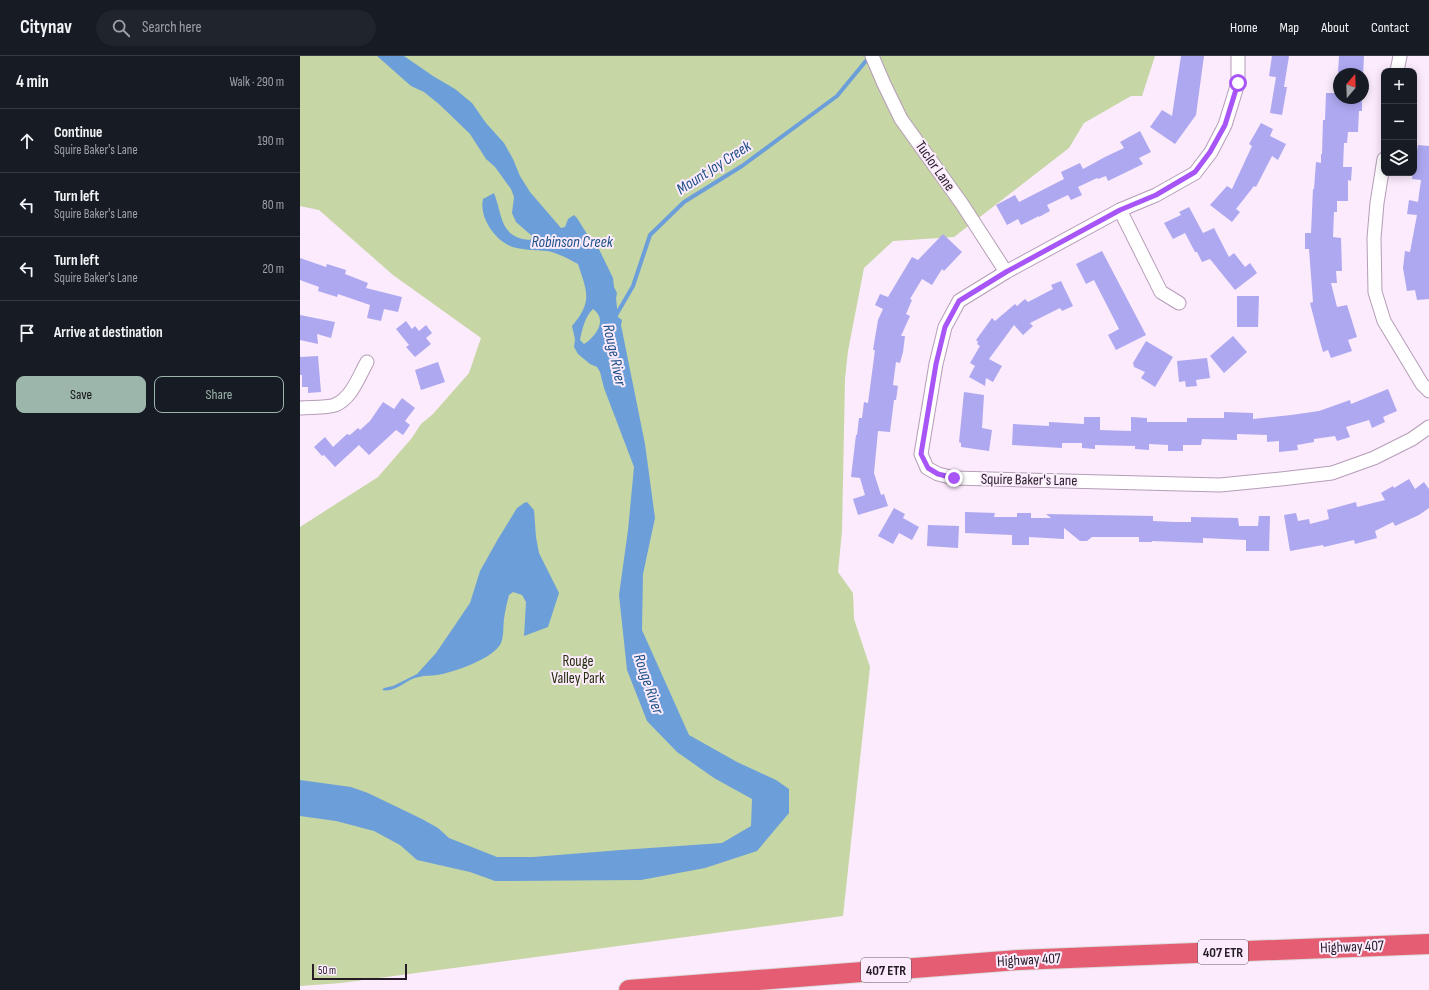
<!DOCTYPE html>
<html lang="en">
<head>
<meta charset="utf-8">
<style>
  body { margin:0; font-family:"Sofia Sans Condensed",sans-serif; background:#20242c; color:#f1f3f6 }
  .controls { position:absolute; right:12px; top:12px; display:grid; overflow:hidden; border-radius:8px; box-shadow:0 2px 10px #0003 }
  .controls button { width:36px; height:36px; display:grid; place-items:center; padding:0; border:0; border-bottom:1px solid #363941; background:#171b24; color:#f1f3f6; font:20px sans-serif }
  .compass { position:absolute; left:1033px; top:12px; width:36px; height:36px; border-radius:50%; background:#171b24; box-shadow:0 2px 10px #0003; rotate:19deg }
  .scale { position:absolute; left:12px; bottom:10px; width:95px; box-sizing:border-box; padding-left:4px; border:2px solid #261d27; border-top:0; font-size:11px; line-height:14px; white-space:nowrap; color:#261d27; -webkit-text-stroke:3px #fbebfc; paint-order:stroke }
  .stop { position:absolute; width:12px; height:12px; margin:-9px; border:3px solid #a855f7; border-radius:50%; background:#fff }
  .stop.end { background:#a855f7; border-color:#fff; box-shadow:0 1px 4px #0008 }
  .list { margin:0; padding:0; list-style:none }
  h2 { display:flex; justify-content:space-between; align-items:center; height:52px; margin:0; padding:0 16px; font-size:17px }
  h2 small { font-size:13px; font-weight:400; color:#9ea1a6 }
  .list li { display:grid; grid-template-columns:26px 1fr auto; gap:12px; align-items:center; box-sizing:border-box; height:64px; padding:0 16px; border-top:1px solid #363941 }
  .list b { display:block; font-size:15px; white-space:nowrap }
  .list p { margin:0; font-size:13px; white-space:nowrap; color:#9ea1a6 }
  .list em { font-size:13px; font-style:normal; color:#9ea1a6 }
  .actions { display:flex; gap:8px; padding:12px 16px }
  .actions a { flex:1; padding:9px 0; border:1px solid #9cb6ac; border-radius:8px; text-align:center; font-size:14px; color:#9cb6ac }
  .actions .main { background:#9cb6ac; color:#111 }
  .icon { flex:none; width:22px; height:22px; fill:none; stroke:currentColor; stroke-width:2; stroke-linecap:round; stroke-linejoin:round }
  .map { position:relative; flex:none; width:1129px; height:934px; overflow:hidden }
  header { display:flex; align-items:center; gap:24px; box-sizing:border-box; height:56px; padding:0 20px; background:#171b24; border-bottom:1px solid #363941 }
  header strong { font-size:19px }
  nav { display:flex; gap:22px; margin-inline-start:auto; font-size:14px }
  .search { width:280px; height:36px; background:#20242c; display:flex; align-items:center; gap:10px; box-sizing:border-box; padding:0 14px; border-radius:22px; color:#9ea1a6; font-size:15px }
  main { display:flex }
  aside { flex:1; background:#171b24 }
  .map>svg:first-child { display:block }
  .green { fill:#c6d6a4 }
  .water { fill:#6c9fda; fill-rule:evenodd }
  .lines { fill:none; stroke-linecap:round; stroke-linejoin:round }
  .stream { stroke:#6c9fda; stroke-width:4 }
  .building { fill:#aea8f1 }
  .minor-casing { stroke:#b69cb8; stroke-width:15 }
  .highway-casing { stroke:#dcdbdc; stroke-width:22 }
  .minor { stroke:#fff; stroke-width:13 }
  .highway { stroke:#e45d73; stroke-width:20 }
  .route { stroke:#a855f7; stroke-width:5 }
  .labels { text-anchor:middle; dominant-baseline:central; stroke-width:4; stroke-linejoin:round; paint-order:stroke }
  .shield { fill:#fbebfc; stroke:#665b67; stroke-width:1 }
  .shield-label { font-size:14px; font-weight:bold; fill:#261d27 }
  .street-label { font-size:15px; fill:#261d27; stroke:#fbebfc }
  .park-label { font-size:15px; fill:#252e0d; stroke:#fbebfc }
  .water-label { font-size:16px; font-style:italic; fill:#1b4f86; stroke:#fbebfc }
</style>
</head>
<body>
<header>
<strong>Citynav</strong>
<div class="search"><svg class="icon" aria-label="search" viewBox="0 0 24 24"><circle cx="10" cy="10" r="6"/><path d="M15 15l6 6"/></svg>Search here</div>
<nav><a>Home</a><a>Map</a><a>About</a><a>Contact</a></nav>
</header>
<main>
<aside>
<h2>4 min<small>Walk · 290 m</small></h2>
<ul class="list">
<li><svg class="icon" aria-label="ahead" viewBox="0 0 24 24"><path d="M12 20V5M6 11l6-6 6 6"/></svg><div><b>Continue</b><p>Squire Baker's Lane</p></div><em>190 m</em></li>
<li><svg class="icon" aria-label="left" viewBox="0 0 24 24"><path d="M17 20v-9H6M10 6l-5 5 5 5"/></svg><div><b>Turn left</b><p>Squire Baker's Lane</p></div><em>80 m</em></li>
<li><svg class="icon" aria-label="left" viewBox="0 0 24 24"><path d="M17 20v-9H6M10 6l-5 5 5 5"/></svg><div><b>Turn left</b><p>Squire Baker's Lane</p></div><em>20 m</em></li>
<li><svg class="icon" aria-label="arrive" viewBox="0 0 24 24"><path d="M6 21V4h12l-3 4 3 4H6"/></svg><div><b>Arrive at destination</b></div></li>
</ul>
<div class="actions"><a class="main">Save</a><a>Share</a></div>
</aside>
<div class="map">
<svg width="1129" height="934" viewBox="0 0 1129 934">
  <rect width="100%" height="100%" fill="#fbebfc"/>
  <path class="green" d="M 0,0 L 855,0 L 842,40 L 831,40 L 784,67 L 769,92 L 654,181 L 593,185 L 564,212 L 548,295 L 545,323 L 542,475 L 538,516 L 553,537 L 554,563 L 570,611 L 543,860 L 41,927 L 0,930 L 0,471 L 78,421 L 111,383 L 121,368 L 133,358 L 169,317 L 181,282 L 93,219 L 19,154 L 0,150 Z"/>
  <g class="water">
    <path d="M 77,0 L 104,0 L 133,20 L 155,33 L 172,47 L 186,67 L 204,87 L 213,103 L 220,120 L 230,136 L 261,172 L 265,171 L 268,163 L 274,159 L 277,162 L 287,178 L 296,187 L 313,222 L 314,231 L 317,237 L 316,242 L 318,261 L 322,264 L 321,269 L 345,388 L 355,462 L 343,518 L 342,574 L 389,679 L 437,706 L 476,724 L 489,733 L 489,757 L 457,795 L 405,812 L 341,824 L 195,825 L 170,816 L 117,804 L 100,789 L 74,775 L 36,765 L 0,760 L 0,724 L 51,731 L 68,737 L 122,763 L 138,772 L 149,782 L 197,801 L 233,801 L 321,794 L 422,787 L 451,770 L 452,743 L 414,722 L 377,696 L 347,665 L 327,614 L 319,539 L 328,474 L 334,411 L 304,332 L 300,316 L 297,311 L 290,308 L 278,298 L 274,291 L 275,283 L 272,270 C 293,245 287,236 278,208 C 269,203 258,197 247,195 C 238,194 218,194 210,190 C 194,183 179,161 183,143 L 194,137 C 203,160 199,181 230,184 L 232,180 L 216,166 L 212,157 L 214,141 L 211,133 L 195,111 L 186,103 L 170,78 L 140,49 L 124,36 L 111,30 ZM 293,253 C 308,264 296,280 284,288 L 280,284 C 282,274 285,260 293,253 Z"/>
    <path d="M 227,446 L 234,454 L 236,481 L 239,497 L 259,537 L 248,571 L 224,580 L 226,546 L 222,539 L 213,536 L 209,539 C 207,547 205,555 204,563 C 203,571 204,580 201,587 C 195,602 152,617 137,619 C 131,620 125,619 119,621 C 106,623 96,637 82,634 L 84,632 L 93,630 L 117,618 L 136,597 L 170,547 L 180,515 L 198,483 L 217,452 L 224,447 Z"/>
  </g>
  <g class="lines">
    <path class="stream" d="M 315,261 L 333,230 L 350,179 L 384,146 L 442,110 L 537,40 L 570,0"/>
  </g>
  <g class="building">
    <path d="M 881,0 L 904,0 L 896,59 L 875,88 L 850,71 L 862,54 L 872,60 Z"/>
    <path d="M 972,0 L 989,0 L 984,31 L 987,31 L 982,59 L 970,57 L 976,21 L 969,20 Z"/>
    <path d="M 1039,0 L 1064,0 L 1063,18 L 1038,18 Z"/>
    <path d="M 1026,37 L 1039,37 L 1039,42 L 1062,42 L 1062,55 L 1059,55 L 1058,76 L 1048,76 L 1047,87 L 1044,87 L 1043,111 L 1052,111 L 1051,125 L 1048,124 L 1048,145 L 1037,145 L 1037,156 L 1034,156 L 1033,181 L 1041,182 L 1042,215 L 1036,215 L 1037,227 L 1031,227 L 1037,251 L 1047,249 L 1057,281 L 1048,284 L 1052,295 L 1031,302 L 1028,294 L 1023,296 L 1019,282 L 1010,247 L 1013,246 L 1009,193 L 1005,193 L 1005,177 L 1011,177 L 1013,133 L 1014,133 L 1016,106 L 1021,107 L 1021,98 L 1022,98 L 1023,64 L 1025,64 Z"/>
    <path d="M 961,67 L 973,73 L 970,80 L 986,88 L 978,104 L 972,100 L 956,131 L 954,130 L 936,153 L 940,156 L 932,166 L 910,149 L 927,130 L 932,133 L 952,90 L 949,88 Z"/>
    <path d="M 840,75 L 851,96 L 839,102 L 843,108 L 808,125 L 806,120 L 798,123 L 797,122 L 778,131 L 782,139 L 771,144 L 768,139 L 747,149 L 750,155 L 739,161 L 739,160 L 721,169 L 718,163 L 707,169 L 696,149 L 715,139 L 719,146 L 764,123 L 761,116 L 780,107 L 783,113 L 805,101 L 824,92 L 820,86 Z"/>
    <path d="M 1118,89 L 1129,90 L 1129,243 L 1117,244 L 1115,234 L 1107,235 L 1103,212 L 1105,195 L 1110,196 L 1117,159 L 1107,158 L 1109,144 L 1118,146 L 1121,124 L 1112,123 Z"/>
    <path d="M 889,151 L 903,177 L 914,172 L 929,201 L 934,197 L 945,211 L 950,207 L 957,217 L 935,234 L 910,203 L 902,206 L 897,196 L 895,196 L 885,177 L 873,183 L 864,167 L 881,159 L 879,156 Z"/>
    <path d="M 643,178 L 662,196 L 644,215 L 642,213 L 632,229 L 622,223 L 610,243 L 612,244 L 606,258 L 610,260 L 601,280 L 605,280 L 603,296 L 600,307 L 596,306 L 593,329 L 598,330 L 596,344 L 594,344 L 590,376 L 578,375 L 574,417 L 581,439 L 584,438 L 588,450 L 558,459 L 553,443 L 565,439 L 560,422 L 551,421 L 556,379 L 557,379 L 559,362 L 562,362 L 564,346 L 568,347 L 575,294 L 573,294 L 578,264 L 583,253 L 575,249 L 580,238 L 588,241 L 612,201 L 618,204 Z"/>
    <path d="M 802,195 L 846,279 L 816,294 L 808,279 L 819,273 L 794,224 L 786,228 L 776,208 Z"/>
    <path d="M 0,202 L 26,211 L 27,208 L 46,214 L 45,218 L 68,227 L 66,232 L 102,241 L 98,256 L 84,253 L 81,265 L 67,262 L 70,249 L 38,238 L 37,241 L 18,235 L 19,231 L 0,224 Z"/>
    <path d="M 761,225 L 773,250 L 762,255 L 760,252 L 730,267 L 733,270 L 723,279 L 714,269 L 689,303 L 702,310 L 693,326 L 686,322 L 685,330 L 669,321 L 675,310 L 670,307 L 680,290 L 677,288 L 678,286 L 676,284 L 692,262 L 695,265 L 715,248 L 717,250 L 725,243 L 728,246 L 753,233 L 751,229 Z"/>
    <path d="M 937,240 L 959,240 L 958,271 L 937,271 Z"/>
    <path d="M 0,259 L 35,266 L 31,282 L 17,278 L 18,288 L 0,284 Z"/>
    <path d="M 106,265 L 112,273 L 115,270 L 119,275 L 126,269 L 132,277 L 126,282 L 131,288 L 115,301 L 106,291 L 109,289 L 96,273 Z"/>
    <path d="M 933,280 L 947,296 L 924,317 L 910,300 Z"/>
    <path d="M 846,285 L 873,301 L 855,331 L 841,322 L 845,316 L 834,311 L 833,307 Z"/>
    <path d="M 18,300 L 21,336 L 8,337 L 8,331 L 2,331 L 2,319 L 0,319 L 0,301 Z"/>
    <path d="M 907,302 L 910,322 L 896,324 L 897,330 L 886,331 L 885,325 L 879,326 L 877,305 Z"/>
    <path d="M 138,306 L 145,326 L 121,334 L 115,314 Z"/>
    <path d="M 1088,333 L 1097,355 L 1083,361 L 1085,366 L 1072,372 L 1069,364 L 1046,371 L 1050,381 L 1037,385 L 1035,380 L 1014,383 L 1014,386 L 997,389 L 998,394 L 979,396 L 979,385 L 967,386 L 967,379 L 937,378 L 937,384 L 902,383 L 901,389 L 883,389 L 883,395 L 868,395 L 868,389 L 849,388 L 849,394 L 835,393 L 835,390 L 795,389 L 795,393 L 782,392 L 782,387 L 762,387 L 762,392 L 712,389 L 713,368 L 749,370 L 749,366 L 784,368 L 784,361 L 800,361 L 800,374 L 831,375 L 831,361 L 847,362 L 847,366 L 887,366 L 887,362 L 924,362 L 924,356 L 953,357 L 953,363 L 991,359 L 1019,355 L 1050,344 L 1051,348 Z"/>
    <path d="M 664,336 L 684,339 L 682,372 L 692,374 L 689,395 L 661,391 L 661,387 L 659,386 Z"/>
    <path d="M 102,342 L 115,352 L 105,365 L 110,369 L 103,379 L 96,374 L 69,399 L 59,389 L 35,411 L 24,399 L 22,400 L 14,391 L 25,381 L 33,391 L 47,378 L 50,379 L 58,372 L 60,374 L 70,365 L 83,346 L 94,353 Z"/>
    <path d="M 1109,423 L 1115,433 L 1124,426 L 1129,433 L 1129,452 L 1119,459 L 1095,470 L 1093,466 L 1075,475 L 1077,482 L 1055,488 L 1054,484 L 1024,491 L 1023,489 L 990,495 L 984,459 L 996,457 L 998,465 L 1009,463 L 1010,468 L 1029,463 L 1027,454 L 1056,446 L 1057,451 L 1085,444 L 1081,437 L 1093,430 L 1094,432 Z"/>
    <path d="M 594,452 L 605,458 L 603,462 L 619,471 L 612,484 L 599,477 L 593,488 L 578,480 Z"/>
    <path d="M 665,456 L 695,457 L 694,461 L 717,461 L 717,457 L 731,457 L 731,462 L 751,462 L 746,458 L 853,460 L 853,465 L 875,466 L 891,466 L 891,461 L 938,462 L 939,470 L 958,470 L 959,460 L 970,460 L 969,495 L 946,495 L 946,484 L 903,482 L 903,487 L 852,485 L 852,486 L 839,486 L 839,481 L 792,481 L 787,485 L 780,485 L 764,472 L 764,483 L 729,481 L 729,489 L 712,489 L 712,479 L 665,477 Z"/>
    <path d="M 628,469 L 659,470 L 658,492 L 627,490 Z"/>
  </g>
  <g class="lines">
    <g class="minor-casing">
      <g id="minor">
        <path d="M 572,0 L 584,28 L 601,63 L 662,148 L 706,216"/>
        <path d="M 938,0 L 938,27 L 925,69 L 911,96 L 895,117 L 856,139 L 820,154 L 706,216 L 659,245 L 645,271 L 636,308 L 621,398 L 627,412 L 638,418 L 654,422 L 920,429 L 981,423 L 1032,417 L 1074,402 L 1112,383 L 1129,371"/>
        <path d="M 1097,15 L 1100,0"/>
        <path d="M 1084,103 L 1077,147 L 1074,182 L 1075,236 L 1084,265 L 1122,328 L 1129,335"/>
        <path d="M 820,154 L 861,236 L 879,247"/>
        <path d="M 0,352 C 10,351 27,352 35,349 C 52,342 59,320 67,306"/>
      </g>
    </g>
    <g class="highway-casing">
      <path id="highway" d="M 329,934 L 718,904 L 1129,888"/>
    </g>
    <use href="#minor" class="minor"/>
    <use href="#highway" class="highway"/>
  </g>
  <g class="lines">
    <path class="route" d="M 654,422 L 638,418 L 628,412 L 621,398 L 636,308 L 645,271 L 659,245 L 706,216 L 820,154 L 856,139 L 895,116 L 910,96 L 925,69 L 938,27"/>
  </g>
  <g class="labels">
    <g class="shield">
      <rect x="898" y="884" width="50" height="24" rx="3"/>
      <rect x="561" y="902" width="50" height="24" rx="3"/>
    </g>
    <g class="shield-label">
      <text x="923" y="896">407 ETR</text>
      <text x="586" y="914">407 ETR</text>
    </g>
    <g class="street-label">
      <text transform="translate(635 110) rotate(55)">Tuclor Lane</text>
      <text transform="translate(729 424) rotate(1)">Squire Baker's Lane</text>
      <text transform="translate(1052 891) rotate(-2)">Highway 407</text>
      <text transform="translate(729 904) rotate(-3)">Highway 407</text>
    </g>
    <g class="park-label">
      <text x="278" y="605">Rouge<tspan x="278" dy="17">Valley Park</tspan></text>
    </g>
    <g class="water-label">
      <text transform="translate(414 112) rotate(-33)">Mount Joy Creek</text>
      <text x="272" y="186">Robinson Creek</text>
      <text transform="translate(314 299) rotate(78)">Rouge River</text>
      <text transform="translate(348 628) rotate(71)">Rouge River</text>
    </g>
  </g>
</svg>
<div class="controls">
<button>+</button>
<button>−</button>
<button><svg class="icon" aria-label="layers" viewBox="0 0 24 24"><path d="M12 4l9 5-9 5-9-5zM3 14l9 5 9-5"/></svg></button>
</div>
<svg class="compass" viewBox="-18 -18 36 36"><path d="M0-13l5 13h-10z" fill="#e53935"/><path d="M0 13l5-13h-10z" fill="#9ea1a6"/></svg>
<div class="scale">50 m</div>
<div class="stop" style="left:938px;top:27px"></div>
<div class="stop end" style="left:654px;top:422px"></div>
</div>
</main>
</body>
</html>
